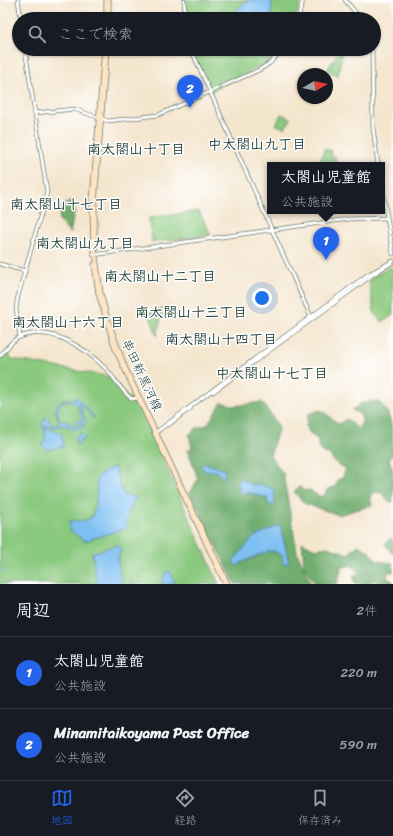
<!DOCTYPE html>
<html lang="ja">
<head>
<meta charset="utf-8">
<style>
  body { margin:0; font-family:Sriracha,"Klee One",sans-serif; background:#20242c; color:#f1f3f6 }
  .compass { position:absolute; left:297px; top:68px; width:36px; height:36px; border-radius:50%; background:#171b24; box-shadow:0 1px 3px #0004; rotate:81deg }
  .you { position:absolute; left:262px; top:298px; width:14px; height:14px; margin:-10px; border:3px solid #fff; border-radius:50%; background:#1a73e8; box-shadow:0 0 0 6px #1a73e833 }
  .badge { display:grid; place-items:center; width:26px; height:26px; border-radius:50%; background:#2563eb; color:#fff; font-size:13px; font-weight:700 }
  .pin { position:absolute; translate:-50% -33px; filter:drop-shadow(0 1px 2px #0008) }
  .pin::after { content:''; position:absolute; top:21px; width:14px; height:12px; background:inherit; clip-path:polygon(0 0,100% 0,50% 100%) }
  .popup { position:absolute; left:267px; top:162px; width:118px; height:52px; box-sizing:border-box; display:grid; place-content:center; border-radius:0px; background:#171b24; filter:drop-shadow(0 1px 3px #0005); font-size:13px; white-space:nowrap; color:#9ea1a6 }
  .popup b { font-size:15px; color:#f1f3f6 }
  .popup::after { content:''; position:absolute; left:50%; top:100%; margin-left:-8px; border:8px solid transparent; border-top-color:#171b24 }
  .list { margin:0; padding:0; list-style:none }
  h2 { display:flex; justify-content:space-between; align-items:center; height:52px; margin:0; padding:0 16px; font-size:17px }
  h2 small { font-size:13px; font-weight:400; color:#9ea1a6 }
  .list li { display:grid; grid-template-columns:26px 1fr auto; gap:12px; align-items:center; box-sizing:border-box; height:72px; padding:0 16px; border-top:1px solid #363941 }
  .list b { display:block; font-size:15px; white-space:nowrap }
  .list p { margin:0; font-size:13px; white-space:nowrap; color:#9ea1a6 }
  .list em { font-size:13px; font-style:normal; color:#9ea1a6 }
  .icon { flex:none; width:22px; height:22px; fill:none; stroke:currentColor; stroke-width:2; stroke-linecap:round; stroke-linejoin:round }
  .map { position:relative; flex:none; width:393px; height:584px; overflow:hidden }
  .search { position:absolute; background:#171b24; box-shadow:0 1px 3px #0004; left:12px; right:12px; top:12px; height:44px; display:flex; align-items:center; gap:10px; box-sizing:border-box; padding:0 14px; border-radius:22px; color:#9ea1a6; font-size:15px }
  .sheet { height:196px; background:#171b24 }
  nav { display:flex; justify-content:space-around; align-items:center; box-sizing:border-box; height:56px; border-top:1px solid #363941; background:#171b24; font-size:11px; color:#9ea1a6 }
  nav a { display:grid; justify-items:center; gap:2px }
  nav .on { color:#2563eb }
  .map>svg:first-child { display:block }
  .green { fill:#8bc97f; stroke:#55835a }
  .forest { fill:#70ad6e; stroke:#487551; fill-rule:evenodd }
  .water { fill:#7dbff2; stroke:#4e7e93; fill-rule:evenodd }
  .lines { fill:none; stroke-linecap:round; stroke-linejoin:round }
  .stream { stroke:#7dbff2; stroke-width:1 }
  .tertiary-casing { stroke:#6a786a; stroke-width:4.5 }
  .secondary-casing { stroke:#6a786a; stroke-width:5 }
  .tertiary { stroke:#fff; stroke-width:3 }
  .secondary { stroke:#fee5c5; stroke-width:3.5 }
  .labels { text-anchor:middle; dominant-baseline:central; stroke-width:3; stroke-linejoin:round; paint-order:stroke }
  .street-label { font-size:13px; fill:#1f3d34; stroke:#fff }
  .neighbourhood-label { font-size:14px; font-weight:bold; fill:#1f3d34; stroke:#fff }
</style>
</head>
<body>
<div class="map">
<svg width="393" height="584" viewBox="0 0 393 584">
  <rect width="100%" height="100%" fill="#fff"/>
  <filter id="ink" filterUnits="userSpaceOnUse"><feTurbulence type="fractalNoise" baseFrequency=".025" numOctaves="2"/><feDisplacementMap in="SourceGraphic" scale="8" xChannelSelector="R" yChannelSelector="G"/><feConvolveMatrix kernelMatrix="1 2 1 2 8 2 1 2 1" color-interpolation-filters="sRGB"/></filter>
  <filter id="wash" filterUnits="userSpaceOnUse"><feTurbulence type="fractalNoise" baseFrequency=".012" numOctaves="4" result="noise"/><feDisplacementMap in="SourceGraphic" scale="16" xChannelSelector="R" yChannelSelector="G"/><feGaussianBlur stdDeviation="0.9" result="paint"/><feColorMatrix in="noise" values="0 0 0 0 0 0 0 0 0 0 0 0 0 0 0 0 0 1.4 0 .05"/><feComposite in="paint" operator="in"/></filter>
  <g filter="url(#wash)">
    <rect width="100%" height="100%" fill="#f4e5cd"/>
    <g class="green">
      <path d="M 184,0 L 301,0 L 295,19 L 185,19 Z"/>
      <path d="M 191,49 L 280,49 L 268,62 L 210,92 Z"/>
      <path d="M 340,50 L 342,54 L 338,76 L 327,70 Z"/>
      <path d="M 281,114 L 291,119 L 285,128 L 276,125 Z"/>
      <path d="M 324,149 L 331,150 L 331,156 L 335,156 L 336,163 L 320,161 Z"/>
      <path d="M 199,211 L 211,235 L 152,242 L 149,218 Z"/>
      <path d="M 390,267 L 393,269 L 393,315 L 382,322 L 374,312 L 369,280 Z"/>
      <path d="M 163,308 L 157,336 L 149,313 Z"/>
      <path d="M 7,353 L 12,359 L 111,377 L 127,397 L 134,400 L 150,431 L 219,584 L 0,584 L 0,359 Z"/>
    </g>
    <g class="forest">
      <path d="M 73,200 L 75,208 L 70,234 L 59,220 L 61,207 Z"/>
      <path d="M 377,401 C 393,410 393,436 393,455 L 389,459 L 393,471 L 393,502 L 388,501 L 382,493 L 374,492 L 370,497 L 372,505 L 339,515 L 305,504 L 294,492 L 299,486 L 304,491 L 310,490 L 318,496 L 324,496 L 327,490 L 336,486 L 338,479 L 342,479 L 346,468 C 339,466 332,462 330,454 L 323,453 L 318,446 L 318,440 C 306,430 304,430 308,414 L 321,410 L 339,424 L 347,419 L 358,429 L 362,422 L 361,415 L 352,410 L 362,403 Z"/>
      <path d="M 222,402 L 234,406 L 262,402 L 279,427 L 270,456 L 283,473 L 297,552 L 311,584 L 235,584 L 190,493 L 198,479 L 188,450 L 192,448 L 189,435 L 196,428 L 207,425 ZM 252,485 L 261,485 L 275,504 C 265,497 253,492 241,493 ZM 280,526 L 286,547 L 282,555 C 266,547 263,555 249,560 C 245,562 239,561 234,560 L 254,537 Z"/>
      <path d="M 390,538 L 393,540 L 393,554 L 385,544 Z"/>
      <path d="M 302,542 L 315,549 L 328,547 L 348,554 L 358,545 L 369,551 L 377,561 L 393,563 L 393,573 L 391,571 L 387,574 L 388,579 L 393,581 L 393,584 L 379,584 L 375,580 L 366,584 L 355,583 L 353,576 L 359,573 L 352,565 L 342,567 L 337,584 L 315,584 L 304,566 Z"/>
    </g>
    <g class="water">
      <path d="M 251,0 L 272,0 L 271,19 L 256,19 L 246,15 L 237,19 L 234,16 L 238,8 Z"/>
      <path d="M 77,397 L 95,418 L 93,418 L 78,401 L 86,421 L 82,429 L 73,429 L 65,425 L 56,427 L 45,425 L 47,427 L 44,429 L 42,424 L 46,417 L 53,425 L 60,424 L 55,412 C 57,400 66,397 76,400 L 75,398 ZM 63,401 L 72,401 L 77,404 L 83,420 L 75,421 L 75,424 L 82,423 L 82,425 L 78,427 L 59,419 L 57,410 Z"/>
      <path d="M 47,428 L 61,433 L 64,446 L 47,450 L 42,445 L 46,438 L 44,430 Z"/>
      <path d="M 81,433 L 86,438 L 80,440 L 80,444 L 77,445 L 75,438 Z"/>
      <path d="M 204,463 L 225,470 L 224,479 L 216,471 L 205,471 L 201,466 Z"/>
      <path d="M 113,467 L 116,469 L 118,481 L 124,495 L 136,498 L 129,511 L 126,528 L 85,541 C 79,538 76,533 70,531 L 69,521 L 85,521 L 92,517 L 96,503 L 97,477 Z"/>
      <path d="M 240,478 L 252,485 L 261,485 L 274,489 L 275,504 L 269,506 L 267,498 L 248,492 L 241,494 L 238,484 Z"/>
      <path d="M 280,525 L 289,563 L 283,564 L 282,555 C 279,554 275,551 273,551 C 268,550 241,562 238,565 L 234,565 L 234,560 L 254,537 Z"/>
      <path d="M 117,545 L 122,549 C 113,563 122,569 121,584 L 97,584 L 92,553 Z"/>
      <path d="M 170,571 L 175,584 L 161,584 L 166,572 Z"/>
    </g>
    <g class="lines">
      <path class="stream" d="M 0,569 L 6,571"/>
    </g>
  </g>
  <g filter="url(#ink)">
    <g class="lines">
      <g class="tertiary-casing">
        <g id="tertiary">
          <path d="M 18,0 L 21,19"/>
          <path d="M 184,0 L 185,19"/>
          <path d="M 345,0 L 361,19"/>
          <path d="M 298,19 L 303,0"/>
          <path d="M 191,49 L 311,317"/>
          <path d="M 372,49 L 373,128 L 378,165"/>
          <path d="M 35,113 L 74,109 L 108,121 L 158,115 L 259,70 L 270,63 L 283,49"/>
          <path d="M 382,186 L 393,254"/>
          <path d="M 93,255 L 349,219 L 387,218"/>
          <path d="M 0,264 L 25,271"/>
          <path d="M 20,337 L 16,308 L 18,296 L 47,192 L 25,49"/>
          <path d="M 0,356 C 5,350 13,339 20,337 C 50,325 85,347 106,369 C 114,377 123,393 132,399 L 137,398"/>
          <path d="M 213,392 L 375,273 L 393,262"/>
          <path d="M 168,425 L 191,408"/>
          <path d="M 155,433 L 367,275 L 393,261"/>
        </g>
      </g>
      <g class="secondary-casing">
        <g id="secondary">
          <path d="M 109,0 L 109,19"/>
          <path d="M 106,19 L 106,0"/>
          <path d="M 107,49 L 95,201 L 95,251 L 101,293 L 106,313 L 125,367 L 228,584"/>
          <path d="M 93,250 L 92,201 L 104,49"/>
          <path d="M 94,264 L 98,293 L 115,349 L 225,584"/>
        </g>
      </g>
      <use href="#tertiary" class="tertiary"/>
      <use href="#secondary" class="secondary"/>
    </g>
  </g>
  <g class="labels">
    <g class="street-label">
      <text transform="translate(142 375) rotate(65)">串田新黒河線</text>
    </g>
    <g class="neighbourhood-label">
      <text x="257" y="144">中太閤山九丁目</text>
      <text x="136" y="149">南太閤山十丁目</text>
      <text x="66" y="204">南太閤山十七丁目</text>
      <text x="85" y="243">南太閤山九丁目</text>
      <text x="160" y="276">南太閤山十二丁目</text>
      <text x="191" y="312">南太閤山十三丁目</text>
      <text x="68" y="322">南太閤山十六丁目</text>
      <text x="221" y="339">南太閤山十四丁目</text>
      <text x="272" y="373">中太閤山十七丁目</text>
    </g>
  </g>
</svg>
<svg class="compass" viewBox="-18 -18 36 36"><path d="M0-13l5 13h-10z" fill="#e53935"/><path d="M0 13l5-13h-10z" fill="#9ea1a6"/></svg>
<div class="you"></div>
<div class="pin badge" style="left:326px;top:260px">1</div>
<div class="popup"><b>太閤山児童館</b>公共施設</div>
<div class="pin badge" style="left:190px;top:108px">2</div>
<div class="search"><svg class="icon" aria-label="search" viewBox="0 0 24 24"><circle cx="10" cy="10" r="6"/><path d="M15 15l6 6"/></svg>ここで検索</div>
</div>
<section class="sheet">
<h2>周辺<small>2件</small></h2>
<ul class="list">
<li><span class="badge">1</span><div><b>太閤山児童館</b><p>公共施設</p></div><em>220 m</em></li>
<li><span class="badge">2</span><div><b>Minamitaikoyama Post Office</b><p>公共施設</p></div><em>590 m</em></li>
</ul>
</section>
<nav>
<a class="on"><svg class="icon" aria-label="map" viewBox="0 0 24 24"><path d="M3 6l6-2 6 2 6-2v14l-6 2-6-2-6 2zM9 4v14M15 6v14"/></svg>地図</a>
<a><svg class="icon" aria-label="directions" viewBox="0 0 24 24"><path d="M12 3l9 9-9 9-9-9zM9 14v-3h6M13 9l2 2-2 2"/></svg>経路</a>
<a><svg class="icon" aria-label="saved" viewBox="0 0 24 24"><path d="M7 4h10v16l-5-4-5 4z"/></svg>保存済み</a>
</nav>
</body>
</html>
